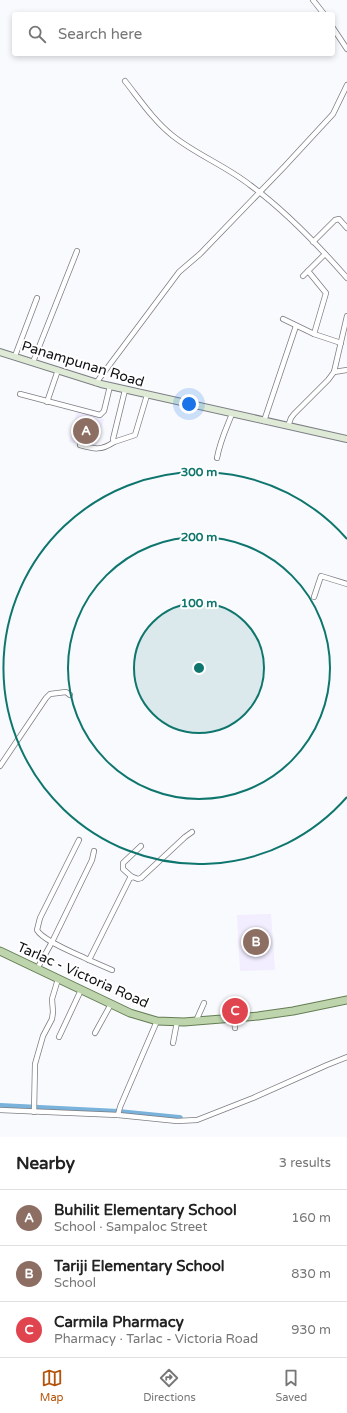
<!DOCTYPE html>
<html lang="en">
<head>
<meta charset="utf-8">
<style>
  body { margin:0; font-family:"Varela Round",sans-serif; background:#f2f2f2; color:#222 }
  .you { position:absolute; left:189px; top:404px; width:14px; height:14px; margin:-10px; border:3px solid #fff; border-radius:50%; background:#1a73e8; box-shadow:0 0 0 6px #1a73e833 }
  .badge { display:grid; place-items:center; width:26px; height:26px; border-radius:50%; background:#b45309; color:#fff; font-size:13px; font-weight:700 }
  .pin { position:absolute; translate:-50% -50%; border:2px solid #fff; box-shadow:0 1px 4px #0006 }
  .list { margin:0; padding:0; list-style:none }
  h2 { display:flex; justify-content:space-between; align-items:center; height:52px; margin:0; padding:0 16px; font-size:17px }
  h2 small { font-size:13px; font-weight:400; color:#767676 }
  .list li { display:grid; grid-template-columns:26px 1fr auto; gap:12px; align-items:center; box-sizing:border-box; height:56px; padding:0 16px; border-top:1px solid #e0e0e0 }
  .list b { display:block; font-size:15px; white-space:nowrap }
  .list p { margin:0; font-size:13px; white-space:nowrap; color:#767676 }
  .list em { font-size:13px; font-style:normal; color:#767676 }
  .icon { flex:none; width:22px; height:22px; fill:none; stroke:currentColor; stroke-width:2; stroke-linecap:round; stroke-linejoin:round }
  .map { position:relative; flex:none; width:347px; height:1137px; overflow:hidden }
  .search { position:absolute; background:#fff; box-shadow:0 2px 6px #0003; left:12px; right:12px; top:12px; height:44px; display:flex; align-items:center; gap:10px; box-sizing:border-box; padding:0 14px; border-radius:4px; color:#767676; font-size:15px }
  .sheet { height:220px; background:#fff }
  nav { display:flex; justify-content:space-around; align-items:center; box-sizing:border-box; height:56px; border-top:1px solid #e0e0e0; background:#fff; font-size:11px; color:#767676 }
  nav a { display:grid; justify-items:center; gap:2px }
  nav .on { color:#b45309 }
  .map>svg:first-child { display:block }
  .education { fill:#f2edff }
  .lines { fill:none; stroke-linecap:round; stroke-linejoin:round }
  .river { stroke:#79b2db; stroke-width:8 }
  .street-casing { stroke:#7c7e84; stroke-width:6 }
  .secondary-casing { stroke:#7c7e84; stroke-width:8 }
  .primary-casing { stroke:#647d53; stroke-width:9 }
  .street { stroke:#fff; stroke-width:4.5 }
  .secondary { stroke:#deead6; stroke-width:6 }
  .primary { stroke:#bed4ad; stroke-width:7 }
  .ring { fill:none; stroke:#0f766e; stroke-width:2 }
  .labels { text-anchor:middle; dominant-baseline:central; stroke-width:4; stroke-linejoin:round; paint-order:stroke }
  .street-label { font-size:14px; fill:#0f1012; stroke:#fff }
  .centre { fill:#0f766e; stroke:#fff; stroke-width:2 }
  .ring-label { font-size:12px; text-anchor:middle; font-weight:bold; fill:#0f766e; stroke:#fff; stroke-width:4; stroke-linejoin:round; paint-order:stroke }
</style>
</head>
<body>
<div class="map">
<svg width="347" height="1137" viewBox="0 0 347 1137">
  <rect width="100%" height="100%" fill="#f9fafe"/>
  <g class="education">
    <path d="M 77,412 L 104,419 L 96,448 L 69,442 Z"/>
    <path d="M 271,914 L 275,970 L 240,971 L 237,915 Z"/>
  </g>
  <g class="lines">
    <path class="river" d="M 0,1107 L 118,1113 L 179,1119"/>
    <g class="street-casing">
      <g id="street">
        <path d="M 313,0 L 324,14"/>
        <path d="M 333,28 L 347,49"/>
        <path d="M 125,81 C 140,100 154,121 173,136 C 197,155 226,166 250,185 C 286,211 318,245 347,278"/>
        <path d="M 313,242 L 335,220 L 339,219 L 347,228"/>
        <path d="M 308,271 L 326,293 L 314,334 L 341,343"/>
        <path d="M 303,276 L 325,254"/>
        <path d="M 283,319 L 314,334"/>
        <path d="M 15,356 L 37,298"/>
        <path d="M 33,362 L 77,251"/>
        <path d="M 334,372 L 347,370"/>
        <path d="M 96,383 L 179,272 L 200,254 L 284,167 L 333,114 L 347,85"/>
        <path d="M 125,390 L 113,439 L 114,442 L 135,435 L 147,395"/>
        <path d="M 20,394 L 100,415 L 104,411 L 110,386"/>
        <path d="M 47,402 L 58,370"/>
        <path d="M 264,421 L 296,326"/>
        <path d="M 288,426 L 291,418 L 294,414 L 328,380 L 334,372 L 347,316"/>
        <path d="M 80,445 C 94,449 101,451 114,442"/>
        <path d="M 217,458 C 220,441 226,429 232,414"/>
        <path d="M 314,597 L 321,576 L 347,584"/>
        <path d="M 0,766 L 46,698 L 50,694 L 66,692 L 70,695"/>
        <path d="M 79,840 L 40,918 L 37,930 C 43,941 77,954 89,960 L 130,878 L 133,877 L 138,879 L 141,878 L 185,837 L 192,832"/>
        <path d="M 132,877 L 123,869 L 123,863 L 141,846"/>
        <path d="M 89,960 L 112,970"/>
        <path d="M 37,969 L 52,942 L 92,860 L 94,851"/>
        <path d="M 234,1018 L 235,1028"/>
        <path d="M 196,1021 L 204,1003"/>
        <path d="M 95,1033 L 111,1004"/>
        <path d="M 59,1037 L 81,990"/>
        <path d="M 173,1043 L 177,1022"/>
        <path d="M 0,1110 L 118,1115 L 120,1107 L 157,1021"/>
        <path d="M 34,1112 L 35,1064 L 43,1036 L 52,1019 L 53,1012 L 52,999 L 58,979"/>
        <path d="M 118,1115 L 177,1121 L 197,1120 L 253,1098 L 327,1065 L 347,1057"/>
      </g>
    </g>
    <g class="secondary-casing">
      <path id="secondary" d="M 0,352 L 101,384 L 347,439"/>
    </g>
    <g class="primary-casing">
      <path id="primary" d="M 0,951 L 130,1013 L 157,1021 L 184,1022 L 258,1016 L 293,1011 L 347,1000"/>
    </g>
    <use href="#street" class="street"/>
    <use href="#secondary" class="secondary"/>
    <use href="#primary" class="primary"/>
  </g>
  <circle cx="199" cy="668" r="65" fill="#0f766e" fill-opacity=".12"/>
  <g class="ring">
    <circle cx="199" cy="668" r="65"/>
    <circle cx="199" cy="668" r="131"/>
    <path d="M347 797A196 196 0 1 1 347 539"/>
  </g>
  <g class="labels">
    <g class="street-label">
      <text transform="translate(83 364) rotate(17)">Panampunan Road</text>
      <text transform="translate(83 975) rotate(24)">Tarlac - Victoria Road</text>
    </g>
  </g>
  <circle cx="199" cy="668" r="6" class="centre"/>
  <g class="ring-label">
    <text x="199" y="476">300 m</text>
    <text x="199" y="541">200 m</text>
    <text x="199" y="607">100 m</text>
  </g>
</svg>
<div class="you"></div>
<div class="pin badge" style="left:86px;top:431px;background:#8d6e63">A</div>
<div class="pin badge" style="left:256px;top:942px;background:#8d6e63">B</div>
<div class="pin badge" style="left:235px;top:1011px;background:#e0444e">C</div>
<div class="search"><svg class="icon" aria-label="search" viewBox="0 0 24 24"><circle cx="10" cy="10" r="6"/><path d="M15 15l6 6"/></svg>Search here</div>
</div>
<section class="sheet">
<h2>Nearby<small>3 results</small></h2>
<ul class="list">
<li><span class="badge" style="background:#8d6e63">A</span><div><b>Buhilit Elementary School</b><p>School · Sampaloc Street</p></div><em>160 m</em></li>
<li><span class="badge" style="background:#8d6e63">B</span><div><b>Tariji Elementary School</b><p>School</p></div><em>830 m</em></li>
<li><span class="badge" style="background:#e0444e">C</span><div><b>Carmila Pharmacy</b><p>Pharmacy · Tarlac - Victoria Road</p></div><em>930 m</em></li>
</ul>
</section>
<nav>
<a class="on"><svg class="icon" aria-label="map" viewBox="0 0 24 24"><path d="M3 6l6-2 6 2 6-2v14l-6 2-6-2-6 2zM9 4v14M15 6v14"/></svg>Map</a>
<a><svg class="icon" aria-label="directions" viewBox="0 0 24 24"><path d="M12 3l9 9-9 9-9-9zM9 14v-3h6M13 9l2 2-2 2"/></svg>Directions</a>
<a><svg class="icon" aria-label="saved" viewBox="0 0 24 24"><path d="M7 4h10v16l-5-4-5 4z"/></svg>Saved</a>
</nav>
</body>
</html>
